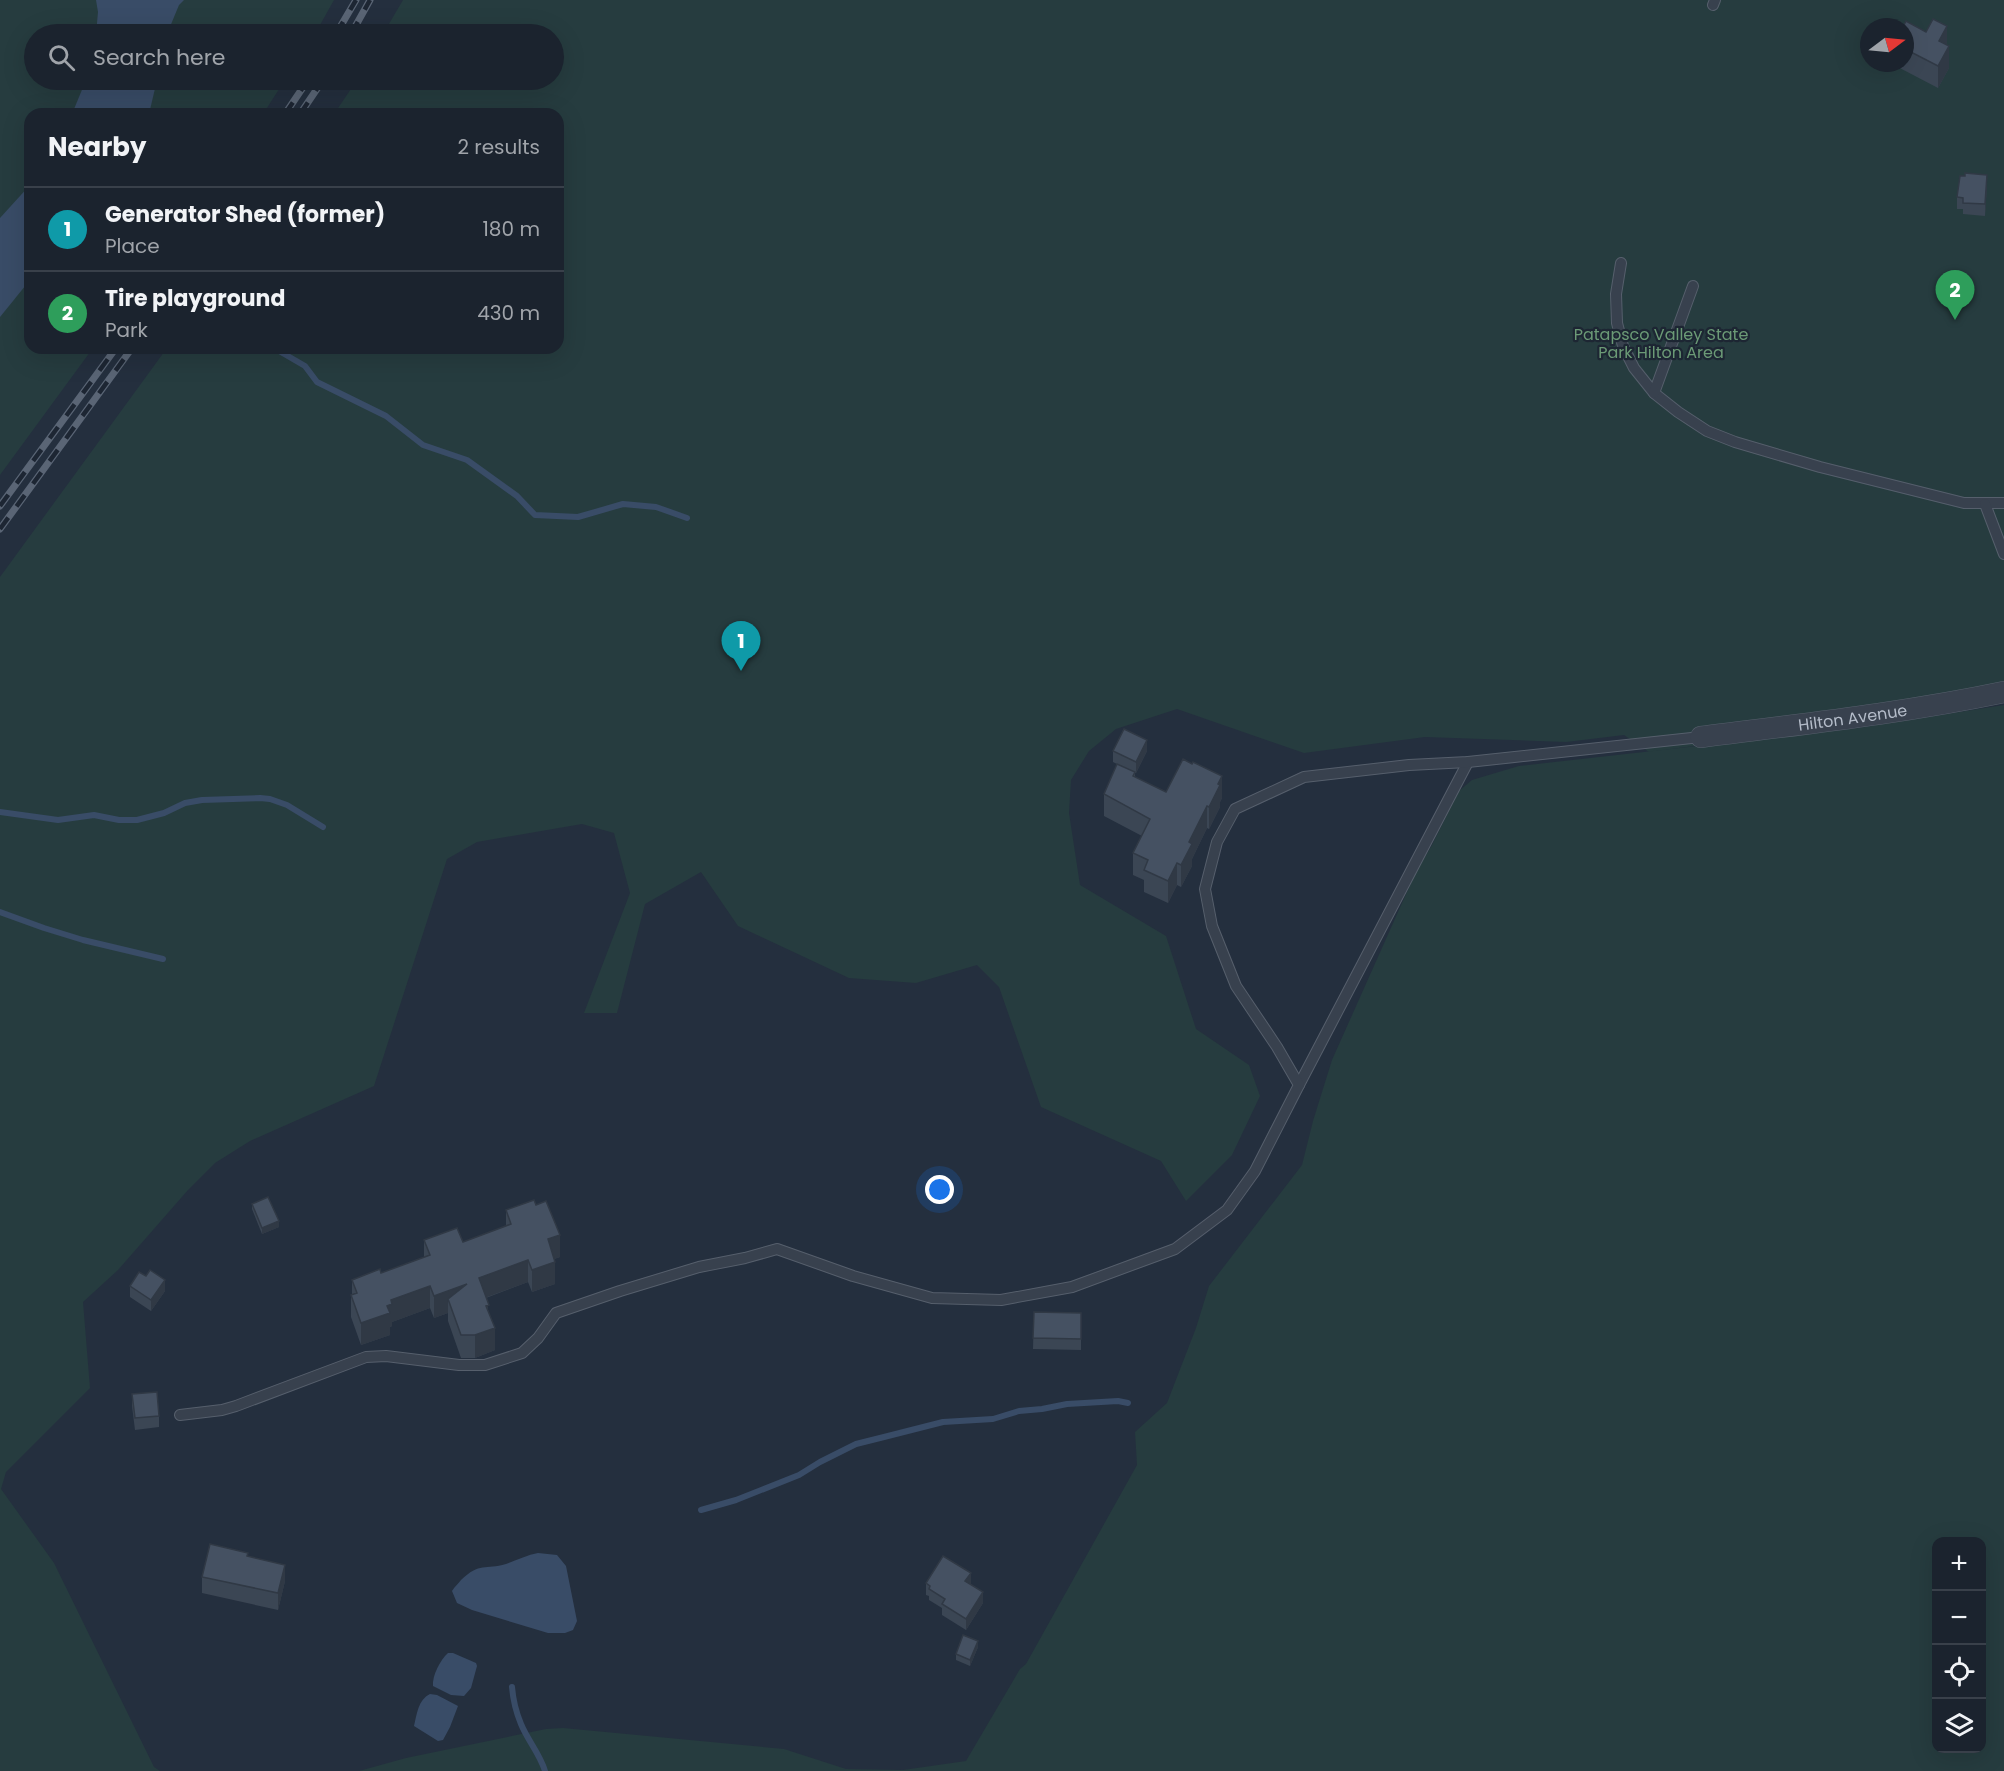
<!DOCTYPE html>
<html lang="en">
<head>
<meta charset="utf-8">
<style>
  body { margin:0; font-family:Poppins,sans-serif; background:#282f3a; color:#f1f3f6 }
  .controls { position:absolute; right:18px; bottom:18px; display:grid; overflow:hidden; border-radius:12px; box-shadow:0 6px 24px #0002 }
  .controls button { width:54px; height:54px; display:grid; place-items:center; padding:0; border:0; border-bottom:2px solid #39404a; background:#1b232e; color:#f1f3f6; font:30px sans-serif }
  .compass { position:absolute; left:1860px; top:18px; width:54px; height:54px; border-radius:50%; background:#1b232e; box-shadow:0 6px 24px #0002; rotate:74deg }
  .you { position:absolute; left:940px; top:1190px; width:21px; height:21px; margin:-15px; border:4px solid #fff; border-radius:50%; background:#1a73e8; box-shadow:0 0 0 9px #1a73e833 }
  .badge { display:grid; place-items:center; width:39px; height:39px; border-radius:50%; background:#d93025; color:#fff; font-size:20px; font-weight:700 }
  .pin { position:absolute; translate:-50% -50px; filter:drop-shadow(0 2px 3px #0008) }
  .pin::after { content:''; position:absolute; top:32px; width:21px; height:18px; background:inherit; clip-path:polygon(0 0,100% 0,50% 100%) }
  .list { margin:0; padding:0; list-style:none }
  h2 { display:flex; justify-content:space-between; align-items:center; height:78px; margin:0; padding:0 24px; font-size:26px }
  h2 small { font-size:20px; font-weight:400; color:#a0a4aa }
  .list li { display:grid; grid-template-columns:39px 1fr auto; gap:18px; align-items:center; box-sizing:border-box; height:84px; padding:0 24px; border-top:2px solid #39404a }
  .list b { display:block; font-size:22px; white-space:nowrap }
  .list p { margin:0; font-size:20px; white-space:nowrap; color:#a0a4aa }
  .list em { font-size:20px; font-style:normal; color:#a0a4aa }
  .icon { flex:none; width:33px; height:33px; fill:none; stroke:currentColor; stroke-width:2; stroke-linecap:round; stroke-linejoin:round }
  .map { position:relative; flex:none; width:2004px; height:1771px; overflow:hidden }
  .search { position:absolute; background:#1b232e; box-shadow:0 6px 24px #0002; left:24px; top:24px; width:540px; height:66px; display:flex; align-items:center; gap:15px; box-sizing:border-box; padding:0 21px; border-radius:33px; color:#a0a4aa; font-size:22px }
  .panel { position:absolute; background:#1b232e; box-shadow:0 6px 24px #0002; left:24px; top:108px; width:540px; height:246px; border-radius:18px }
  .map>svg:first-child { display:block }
  .green { fill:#263c3f; fill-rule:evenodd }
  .water { fill:#394c67 }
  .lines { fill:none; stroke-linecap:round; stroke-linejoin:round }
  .stream { stroke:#394c67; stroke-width:6 }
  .service-casing { stroke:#565f6c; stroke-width:12 }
  .minor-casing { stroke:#565f6c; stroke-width:22 }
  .service { stroke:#38414e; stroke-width:10 }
  .minor { stroke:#38414e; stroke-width:21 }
  .rail-casing { stroke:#5a6575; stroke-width:7 }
  .rail { stroke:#1d2633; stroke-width:4.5; stroke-dasharray:14; stroke-linecap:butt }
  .wall { fill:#3b4654 }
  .shaded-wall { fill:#303945 }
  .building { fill:#455162; stroke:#303945; stroke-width:1.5 }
  .labels { text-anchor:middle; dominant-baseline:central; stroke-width:4.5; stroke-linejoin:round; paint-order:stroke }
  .park-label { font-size:16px; fill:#6b9a76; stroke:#1d2633 }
  .street-label { font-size:16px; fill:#b4bcc9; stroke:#1d2633 }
</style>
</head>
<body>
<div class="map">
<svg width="2004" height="1771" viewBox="0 0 2004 1771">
  <rect width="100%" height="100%" fill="#242f3e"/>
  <g class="green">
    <path d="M 0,0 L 334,0 L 315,34 L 34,34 L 34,80 L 285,80 L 263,114 L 30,114 L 30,348 L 93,348 L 0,475 Z"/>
    <path d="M 403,0 L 2004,0 L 2004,701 L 1883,721 L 1649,752 L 1624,735 L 1566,742 L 1425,737 L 1304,753 L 1177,709 L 1116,729 L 1089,751 L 1071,780 L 1069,813 L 1080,885 L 1166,936 L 1196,1029 L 1249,1065 L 1260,1096 L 1232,1155 L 1186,1201 L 1161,1161 L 1041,1107 L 999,987 L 977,965 L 916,983 L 849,978 L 738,926 L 701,872 L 645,904 L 617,1013 L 584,1013 L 630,893 L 614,833 L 582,824 L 477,842 L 447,859 L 374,1086 L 250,1141 L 215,1163 L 188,1190 L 118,1270 L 83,1302 L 90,1388 L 6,1472 L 1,1489 L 54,1563 L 154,1767 L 160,1771 L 0,1771 L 0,577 L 167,348 L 558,348 L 558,114 L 334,114 L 357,80 L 554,80 L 554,34 L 383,34 ZM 1869,27 L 1905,27 L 1905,63 L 1869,63 Z"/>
    <path d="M 2004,705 L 2004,1771 L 359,1771 L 406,1758 L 546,1729 L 563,1728 L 784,1749 L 846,1769 L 903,1770 L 966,1761 L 1020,1669 L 1026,1664 L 1137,1465 L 1135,1432 L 1167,1403 L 1196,1328 L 1209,1286 L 1302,1165 L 1313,1121 L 1332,1060 L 1415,874 L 1432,845 L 1459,791 L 1472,780 L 1519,766 L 1858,728 ZM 1936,1542 L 1982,1542 L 1982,1748 L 1936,1748 Z"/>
  </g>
  <g class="water">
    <path d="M 96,0 L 184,0 L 179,5 L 167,34 L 96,34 L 98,12 Z"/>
    <path d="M 86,80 L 157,80 L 149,114 L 72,114 Z"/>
    <path d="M 30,185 L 30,280 L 0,317 L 0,218 Z"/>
    <path d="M 538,1553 L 557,1555 L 566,1566 L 577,1621 L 573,1630 L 565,1633 L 548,1633 L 472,1610 L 457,1603 L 452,1591 C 455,1586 458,1584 461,1580 C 480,1562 485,1570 506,1564 C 517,1560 527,1555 538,1553 Z"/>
    <path d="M 448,1653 L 453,1653 L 476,1663 L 477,1666 L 471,1688 L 464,1696 L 451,1695 L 433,1686 C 432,1676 440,1660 448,1653 Z"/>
    <path d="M 430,1694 L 437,1695 L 458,1706 L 450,1727 L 443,1740 L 438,1741 L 414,1726 C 417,1714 418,1700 430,1694 Z"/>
  </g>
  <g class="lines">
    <g class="stream">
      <path d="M 274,348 L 305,366 L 317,382 L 386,416 L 423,445 L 467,460 L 517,496 L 535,515 L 578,517 L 623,504 L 656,507 L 687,518"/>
      <path d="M 0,812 L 58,820 L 94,815 L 119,820 L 137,820 L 164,813 L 185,803 L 202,800 L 260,798 L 270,799 L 287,805 L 323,827"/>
      <path d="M 0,912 L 44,928 L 83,940 L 163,959"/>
      <path d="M 701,1510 L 736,1500 L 799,1475 L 820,1462 L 856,1444 L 884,1437 L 943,1422 L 993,1419 L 1019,1411 L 1042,1409 L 1067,1404 L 1118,1401 L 1128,1403"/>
      <path d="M 512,1687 C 513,1699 516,1712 521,1724 C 528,1741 540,1754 545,1771"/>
    </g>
    <g class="service-casing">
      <g id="service">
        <path d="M 1713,5 L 1715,0"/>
        <path d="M 1621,263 L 1616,294 L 1617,323 L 1623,346 L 1634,368 L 1654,393 L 1678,412 L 1707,431 L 1735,442 L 1820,467 L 1964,503 L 2004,503"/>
        <path d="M 1654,393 L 1693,286"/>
        <path d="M 1985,504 L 2004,554"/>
        <path d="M 1299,1085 L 1468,762"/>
        <path d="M 180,1415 L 222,1410 L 236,1406 L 366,1357 L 386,1356 L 459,1365 L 485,1365 L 522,1353 L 538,1338 L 556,1313 L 620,1291 L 699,1267 L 745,1258 L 777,1249 L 853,1276 L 932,1298 L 1001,1300 L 1072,1287 L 1175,1249 L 1227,1210 L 1255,1171 L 1299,1085 L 1277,1047 L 1236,986 L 1212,926 L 1205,889 L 1217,842 L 1235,809 L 1304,777 L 1409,765 L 1468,762 L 1701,737"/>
      </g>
    </g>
    <g class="minor-casing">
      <g id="minor">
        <path id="s1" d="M 1701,737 C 1802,724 1904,713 2004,692"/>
      </g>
    </g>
    <use href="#service" class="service"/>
    <use href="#minor" class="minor"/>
    <g class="rail-casing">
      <g id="rail">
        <path d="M 336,34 L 356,0"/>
        <path d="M 351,34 L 370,0"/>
        <path d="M 285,114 L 308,80"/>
        <path d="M 300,114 L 323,80"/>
        <path d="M 0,506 L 116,348"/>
        <path d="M 0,529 L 132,348"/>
      </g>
    </g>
    <use href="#rail" class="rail"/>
  </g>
  <g class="wall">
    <path d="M 1905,27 L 1947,45 L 1949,68 L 1938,88 L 1894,65 L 1894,63 L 1905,63 Z"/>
    <path d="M 1987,186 L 1985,216 L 1963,214 L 1963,209 L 1957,209 L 1957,197 Z"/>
    <path d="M 1113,751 L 1147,751 L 1136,773 L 1135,773 L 1135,777 L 1166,792 L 1222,798 L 1220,802 L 1220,807 L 1209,829 L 1207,828 L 1192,859 L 1192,866 L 1181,887 L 1177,885 L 1168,903 L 1144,892 L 1144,880 L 1133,875 L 1133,853 L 1142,836 L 1104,816 L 1104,794 L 1117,764 L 1113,762 Z"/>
    <path d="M 252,1204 L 279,1227 L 262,1234 L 252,1209 Z"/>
    <path d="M 506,1210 L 560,1257 L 554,1259 L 555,1284 L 532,1292 L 528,1282 L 486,1298 L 495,1350 L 475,1358 L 461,1358 L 448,1321 L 448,1313 L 434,1318 L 430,1308 L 392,1322 L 392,1326 L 390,1327 L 390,1335 L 361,1345 L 351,1317 L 351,1295 L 352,1294 L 352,1280 L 381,1273 L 424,1257 L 424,1240 L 463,1242 L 506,1226 Z"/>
    <path d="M 146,1276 L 165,1291 L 151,1311 L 130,1297 L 130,1286 Z"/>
    <path d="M 1034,1312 L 1081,1313 L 1081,1350 L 1033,1349 Z"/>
    <path d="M 132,1394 L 159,1416 L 159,1427 L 135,1430 L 132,1406 Z"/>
    <path d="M 248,1556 L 285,1581 L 278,1610 L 202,1593 L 202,1577 Z"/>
    <path d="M 926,1583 L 971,1584 L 983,1603 L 966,1630 L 942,1615 L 942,1608 L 929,1600 L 929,1596 L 926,1595 Z"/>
    <path d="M 978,1647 L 970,1666 L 956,1660 L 956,1654 Z"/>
  </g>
  <g class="shaded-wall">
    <path d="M 1947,26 L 1947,48 L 1939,41 Z"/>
    <path d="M 1949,46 L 1949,68 L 1938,88 L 1938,66 Z"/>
    <path d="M 1987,175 L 1987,186 L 1985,216 L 1985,204 Z"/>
    <path d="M 1147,740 L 1147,751 L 1136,773 L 1136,762 Z"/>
    <path d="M 1222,776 L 1222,798 L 1220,802 L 1220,807 L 1209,829 L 1209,807 L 1218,784 Z"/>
    <path d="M 1207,806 L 1207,828 L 1192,859 L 1192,866 L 1181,887 L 1181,865 L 1189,842 Z"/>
    <path d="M 1177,863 L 1177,885 L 1168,903 L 1168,881 Z"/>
    <path d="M 279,1221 L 279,1227 L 262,1234 L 262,1228 Z"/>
    <path d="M 560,1235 L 560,1257 L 548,1261 L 548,1239 Z"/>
    <path d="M 528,1260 L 528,1282 L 479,1300 L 479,1278 Z"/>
    <path d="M 555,1262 L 555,1284 L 532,1292 L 532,1270 Z"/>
    <path d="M 165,1280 L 165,1291 L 151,1311 L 151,1300 Z"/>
    <path d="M 467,1284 L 448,1299 L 448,1313 L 434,1318 L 434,1296 Z"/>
    <path d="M 430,1286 L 430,1308 L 392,1322 L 392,1326 L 390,1327 L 390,1335 L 361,1345 L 361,1323 L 387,1306 L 391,1300 Z"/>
    <path d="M 495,1328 L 495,1350 L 475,1358 L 475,1335 Z"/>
    <path d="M 285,1565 L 285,1581 L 278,1610 L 278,1593 Z"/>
    <path d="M 971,1573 L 971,1584 L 965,1592 L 965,1581 Z"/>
    <path d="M 983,1592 L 983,1603 L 966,1630 L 966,1619 Z"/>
    <path d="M 978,1641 L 978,1647 L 970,1666 L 970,1660 Z"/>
  </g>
  <g class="building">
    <path d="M 1933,19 L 1947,26 L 1939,41 L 1949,46 L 1938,66 L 1905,49 L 1905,27 L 1903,27 L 1906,21 L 1926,32 Z"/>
    <path d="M 1965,173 L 1987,175 L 1985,204 L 1963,203 L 1963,198 L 1957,197 L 1960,176 L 1965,176 Z"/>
    <path d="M 1124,729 L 1147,740 L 1136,762 L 1113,751 Z"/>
    <path d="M 1183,759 L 1192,764 L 1193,762 L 1222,776 L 1218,784 L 1220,785 L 1209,807 L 1207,806 L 1189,842 L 1192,844 L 1181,865 L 1177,863 L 1168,881 L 1144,870 L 1148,860 L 1133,853 L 1150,819 L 1104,794 L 1117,764 L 1135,772 L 1133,776 L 1166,792 Z"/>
    <path d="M 268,1197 L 279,1221 L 262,1228 L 252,1204 Z"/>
    <path d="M 534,1200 L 536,1205 L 546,1201 L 560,1235 L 548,1239 L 555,1262 L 532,1270 L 528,1260 L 479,1278 L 489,1305 L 486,1306 L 495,1328 L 475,1335 L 461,1335 L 448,1299 L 467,1284 L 434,1296 L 430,1286 L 391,1300 L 392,1304 L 387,1306 L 390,1313 L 361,1323 L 351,1295 L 357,1293 L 352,1280 L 380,1269 L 381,1273 L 430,1255 L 424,1240 L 457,1228 L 463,1242 L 511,1224 L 506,1210 Z"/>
    <path d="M 150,1270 L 165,1280 L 151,1300 L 130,1286 L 139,1272 L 146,1276 Z"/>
    <path d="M 1034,1312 L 1081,1313 L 1081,1339 L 1033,1338 Z"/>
    <path d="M 157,1392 L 159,1416 L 135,1418 L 132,1394 Z"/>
    <path d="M 210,1544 L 248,1553 L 247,1556 L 285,1565 L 278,1593 L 202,1577 Z"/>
    <path d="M 943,1556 L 971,1573 L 965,1581 L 983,1592 L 966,1619 L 942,1604 L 945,1599 L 929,1589 L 930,1586 L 926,1583 Z"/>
    <path d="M 963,1635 L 978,1641 L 970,1660 L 956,1654 Z"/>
  </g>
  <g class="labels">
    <g class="park-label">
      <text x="1661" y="334">Patapsco Valley State<tspan x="1661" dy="18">Park Hilton Area</tspan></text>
    </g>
    <g class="street-label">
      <text stroke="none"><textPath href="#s1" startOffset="153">Hilton Avenue</textPath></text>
    </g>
  </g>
</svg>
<div class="controls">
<button>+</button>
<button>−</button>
<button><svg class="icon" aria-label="locate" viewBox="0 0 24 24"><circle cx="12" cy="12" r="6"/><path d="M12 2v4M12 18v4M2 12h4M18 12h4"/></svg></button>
<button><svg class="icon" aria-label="layers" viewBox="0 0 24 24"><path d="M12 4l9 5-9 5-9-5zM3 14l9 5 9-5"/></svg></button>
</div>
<svg class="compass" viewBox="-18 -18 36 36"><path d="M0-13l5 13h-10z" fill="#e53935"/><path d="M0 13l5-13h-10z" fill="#a0a4aa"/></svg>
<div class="you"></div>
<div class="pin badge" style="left:741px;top:671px;background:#0f9aa8">1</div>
<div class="pin badge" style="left:1955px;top:320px;background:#2e9e5b">2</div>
<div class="search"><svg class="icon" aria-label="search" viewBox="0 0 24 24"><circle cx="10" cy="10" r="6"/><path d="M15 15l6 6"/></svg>Search here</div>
<section class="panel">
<h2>Nearby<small>2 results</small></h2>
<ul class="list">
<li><span class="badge" style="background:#0f9aa8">1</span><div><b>Generator Shed (former)</b><p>Place</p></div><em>180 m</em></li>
<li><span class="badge" style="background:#2e9e5b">2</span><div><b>Tire playground</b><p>Park</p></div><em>430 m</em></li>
</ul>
</section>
</div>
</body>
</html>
